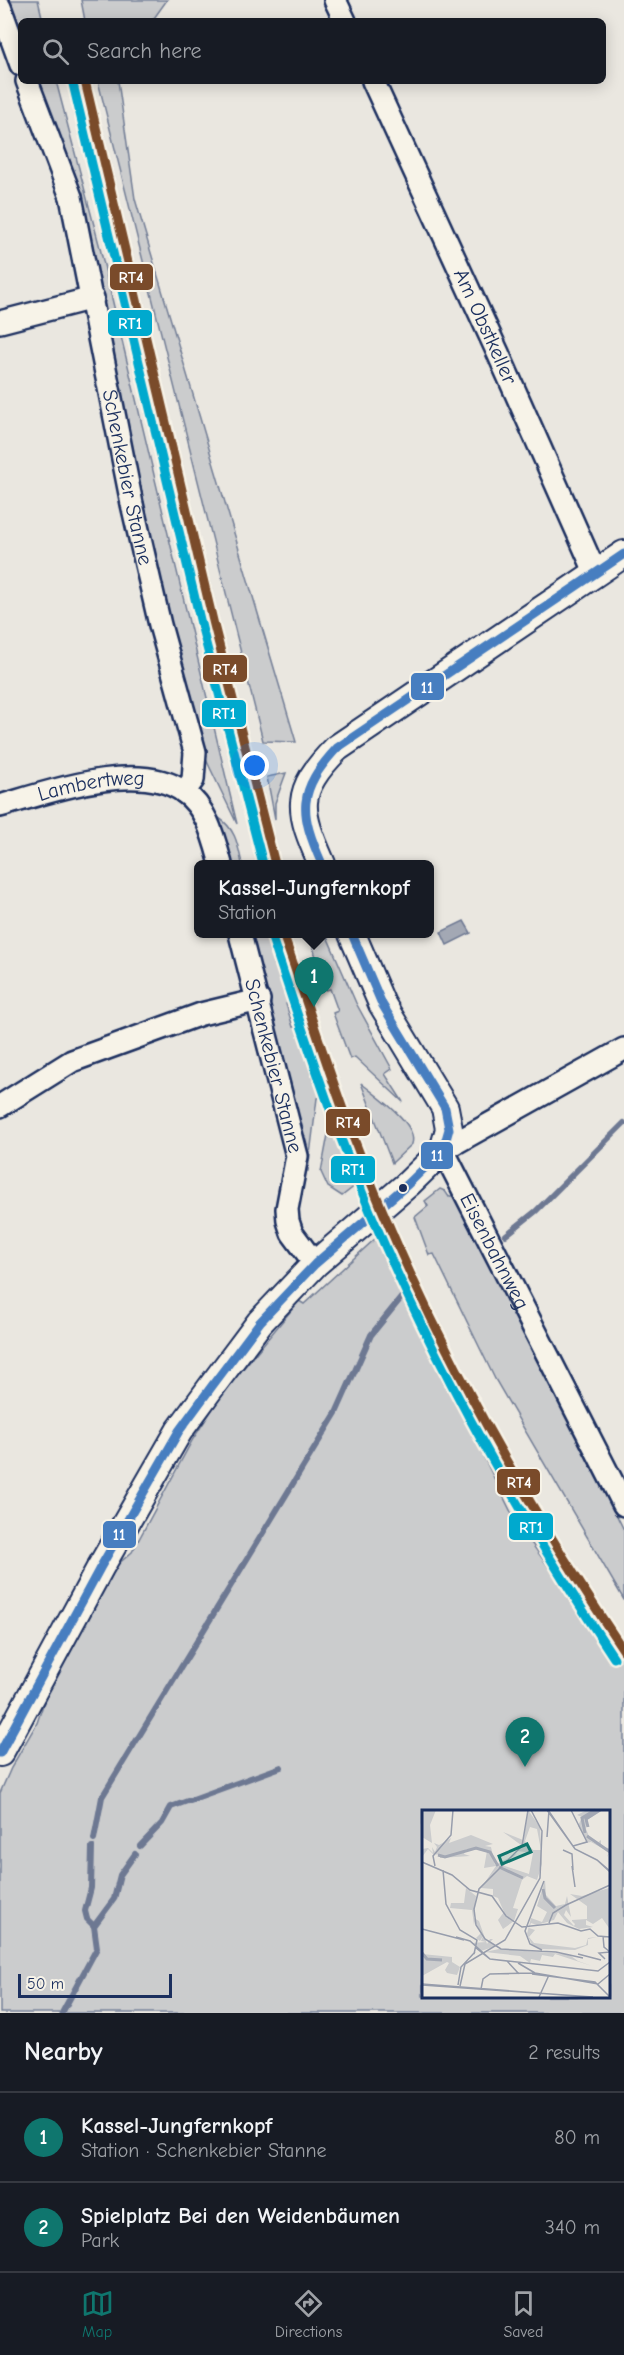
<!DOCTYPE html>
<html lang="en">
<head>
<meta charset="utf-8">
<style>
  body { margin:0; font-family:"Comic Neue",sans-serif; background:#242831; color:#f1f3f6 }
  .scale { position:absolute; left:18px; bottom:15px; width:154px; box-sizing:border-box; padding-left:6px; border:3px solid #1b2f5e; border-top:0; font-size:16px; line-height:21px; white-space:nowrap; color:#1b2f5e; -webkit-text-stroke:4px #f7f3e8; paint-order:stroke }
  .you { position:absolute; left:255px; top:766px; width:21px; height:21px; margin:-15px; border:4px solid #fff; border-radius:50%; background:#1a73e8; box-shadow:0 0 0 9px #1a73e833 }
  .badge { display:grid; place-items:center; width:39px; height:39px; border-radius:50%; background:#0f766e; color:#fff; font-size:20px; font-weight:700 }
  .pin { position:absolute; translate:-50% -50px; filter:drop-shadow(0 2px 3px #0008) }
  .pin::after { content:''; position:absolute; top:32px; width:21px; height:18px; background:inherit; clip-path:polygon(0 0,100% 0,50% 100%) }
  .popup { position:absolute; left:194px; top:860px; width:240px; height:78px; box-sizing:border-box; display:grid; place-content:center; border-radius:9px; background:#171b24; filter:drop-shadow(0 2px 4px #0005); font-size:20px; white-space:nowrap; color:#9ea1a6 }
  .popup b { font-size:22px; color:#f1f3f6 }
  .popup::after { content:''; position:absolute; left:50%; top:100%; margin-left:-12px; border:12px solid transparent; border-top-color:#171b24 }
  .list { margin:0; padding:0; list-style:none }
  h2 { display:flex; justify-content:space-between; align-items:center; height:78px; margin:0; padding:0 24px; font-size:26px }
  h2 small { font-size:20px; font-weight:400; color:#9ea1a6 }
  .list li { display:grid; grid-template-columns:39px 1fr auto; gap:18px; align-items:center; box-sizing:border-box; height:90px; padding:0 24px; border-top:2px solid #363941 }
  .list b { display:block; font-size:22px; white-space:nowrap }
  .list p { margin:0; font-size:20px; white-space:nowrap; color:#9ea1a6 }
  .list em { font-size:20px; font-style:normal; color:#9ea1a6 }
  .icon { flex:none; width:33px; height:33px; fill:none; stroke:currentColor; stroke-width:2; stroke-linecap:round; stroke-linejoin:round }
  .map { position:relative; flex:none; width:624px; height:2013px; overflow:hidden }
  .search { position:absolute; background:#171b24; box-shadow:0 3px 15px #0003; left:18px; right:18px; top:18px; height:66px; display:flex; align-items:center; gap:15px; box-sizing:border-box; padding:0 21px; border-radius:9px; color:#9ea1a6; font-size:22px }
  .sheet { height:258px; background:#171b24 }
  nav { display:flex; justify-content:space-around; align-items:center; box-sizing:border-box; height:84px; border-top:2px solid #363941; background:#171b24; font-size:16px; color:#9ea1a6 }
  nav a { display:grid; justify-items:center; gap:3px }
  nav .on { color:#0f766e }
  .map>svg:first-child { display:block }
  .green { fill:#cbcccd; stroke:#737e96; stroke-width:1.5; fill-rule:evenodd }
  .water { fill:#a3a8b4; stroke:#6d7892; stroke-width:1.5 }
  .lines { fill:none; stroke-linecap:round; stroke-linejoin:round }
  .stream { stroke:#6d7892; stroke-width:6 }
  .minor-casing { stroke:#1b2f5e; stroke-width:26 }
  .tertiary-casing { stroke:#1b2f5e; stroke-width:30 }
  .minor { stroke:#f7f3e8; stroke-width:21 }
  .tertiary { stroke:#f7f3e8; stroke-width:26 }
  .bus-1-casing { stroke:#f7f3e8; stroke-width:14 }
  .bus-1 { stroke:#477ec0; stroke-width:9 }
  .tram-1-casing { stroke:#f7f3e8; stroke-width:14 }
  .tram-2-casing { stroke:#f7f3e8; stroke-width:14 }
  .tram-1 { stroke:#7a4b2a; stroke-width:9 }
  .tram-2 { stroke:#00a9ce; stroke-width:9 }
  .bus-dot { fill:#1b2f5e; stroke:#f7f3e8; stroke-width:2 }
  .labels { text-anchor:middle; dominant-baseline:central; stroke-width:5; stroke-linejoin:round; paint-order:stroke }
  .street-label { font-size:21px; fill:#1b2f5e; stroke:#f7f3e8 }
  .inset-river { fill:none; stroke:#a3a8b4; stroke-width:3 }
  .inset-road { fill:none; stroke:#979dac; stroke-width:1.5 }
  .view { fill:#0f766e; fill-opacity:0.15; stroke:#0f766e; stroke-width:3 }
  .inset-edge { fill:none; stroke:#1b2f5e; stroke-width:3 }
  .line-badge { stroke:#f7f3e8; stroke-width:2 }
  .badge-label { font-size:16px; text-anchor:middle; font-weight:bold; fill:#fff }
</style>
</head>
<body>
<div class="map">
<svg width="624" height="2013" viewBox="0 0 624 2013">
  <rect width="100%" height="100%" fill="#eae7e0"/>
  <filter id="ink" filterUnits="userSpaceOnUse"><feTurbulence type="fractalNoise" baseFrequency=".0167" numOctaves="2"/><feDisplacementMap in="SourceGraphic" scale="12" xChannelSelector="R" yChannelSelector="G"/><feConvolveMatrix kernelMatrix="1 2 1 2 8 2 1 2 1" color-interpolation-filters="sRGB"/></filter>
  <g filter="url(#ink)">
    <g class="green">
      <path d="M 7,0 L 38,0 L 43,21 L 21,21 L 21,39 Z"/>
      <path d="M 81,0 L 167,0 L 152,21 L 85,21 Z"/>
      <path d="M 36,81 L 56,81 L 100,248 L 237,824 L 200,747 L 187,701 Z"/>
      <path d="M 98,81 L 118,81 L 135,199 L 296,742 L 263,741 Z"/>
      <path d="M 286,773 L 275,803 L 275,819 L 267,777 Z"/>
      <path d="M 219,818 C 236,829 238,846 242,864 L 231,864 L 217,819 Z"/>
      <path d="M 249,934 L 268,934 L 290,1003 L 286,1004 L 293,1027 L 297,1026 L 322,1098 L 317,1098 L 308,1171 L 304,1171 L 304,1144 L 294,1098 Z"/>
      <path d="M 309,934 L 326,934 L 356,1003 L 392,1069 L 385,1074 L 403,1102 L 355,1057 L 350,1059 L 333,1013 L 338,1011 L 330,989 L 326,990 Z"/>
      <path d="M 361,1083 C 375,1095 419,1124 412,1144 L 392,1163 Z"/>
      <path d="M 330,1124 L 356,1185 L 342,1196 L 328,1187 L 321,1172 Z"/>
      <path d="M 440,1189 L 445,1191 L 449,1197 L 455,1194 L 624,1530 L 624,1600 L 495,1379 L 434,1254 L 429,1255 L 415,1217 L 428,1206 L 425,1201 Z"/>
      <path d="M 376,1238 L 396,1272 L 406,1301 L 515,1520 L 616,1662 L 624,1656 L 624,2013 L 0,2013 L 0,1793 L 11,1768 L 37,1723 L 49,1687 L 108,1573 L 132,1552 L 193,1439 L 223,1393 L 299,1301 L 304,1304 ZM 423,1812 L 608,1812 L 608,1996 L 423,1996 Z"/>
    </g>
    <path class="water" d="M 464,921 L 471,933 L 447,945 L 441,932 Z"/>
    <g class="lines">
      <g class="stream">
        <path d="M 506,1235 L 536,1211 L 624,1123"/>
        <path d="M 94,1839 L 102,1797 L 336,1413 L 371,1335 L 401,1298"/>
        <path d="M 140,1846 L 162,1823 L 171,1807 L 281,1767"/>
        <path d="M 92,1847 L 91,1888 L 85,1911 L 87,1919 L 94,1926"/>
        <path d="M 62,2013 L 97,1948 L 94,1926 L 114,1899 L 120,1875 L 135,1854"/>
      </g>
      <g class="minor-casing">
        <g id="minor">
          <path d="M 335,0 L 345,21"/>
          <path d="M 0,7 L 21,65"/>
          <path id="s1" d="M 27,81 L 71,197 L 132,504 L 160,625 L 195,752 L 193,780 L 184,792"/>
          <path id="s2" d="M 373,81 L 498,353 L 596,574"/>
          <path d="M 0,322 L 93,298"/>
          <path id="s3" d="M 0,806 C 48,792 139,759 184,792 C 207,808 214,839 221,864"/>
          <path id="s4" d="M 240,934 L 297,1156 L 287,1209 L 288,1221 L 292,1233 L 315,1264"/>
          <path id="s5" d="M 624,1049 L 443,1150 L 624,1505"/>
          <path d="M 0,1106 L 72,1061 L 201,1014 L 259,1000"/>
        </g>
      </g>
      <g class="tertiary-casing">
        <g id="tertiary">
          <path d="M 322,864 C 298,810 293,792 337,748 L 624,554"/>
          <path d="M 0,1753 L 100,1568 L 179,1431 L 212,1386 L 260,1322 L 315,1264 L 408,1184 L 443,1150 L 449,1129 L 445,1108 L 382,1004 L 352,934"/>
        </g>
      </g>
      <use href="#minor" class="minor"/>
      <use href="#tertiary" class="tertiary"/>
      <g class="bus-1-casing">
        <g id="bus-1">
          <path d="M 322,864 C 299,812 297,791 337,748 L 624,554"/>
          <path d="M 0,1753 L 100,1568 L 179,1431 L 212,1386 L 260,1322 L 315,1264 L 408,1184 L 443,1150 L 449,1129 L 445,1108 L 382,1004 L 352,934"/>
        </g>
      </g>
      <use href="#bus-1" class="bus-1"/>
      <g class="tram-1-casing">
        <g id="tram-1">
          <path d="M 85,81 L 214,625 L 275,864"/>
          <path d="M 283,934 C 307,1002 328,1072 354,1139 C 422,1320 517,1491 624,1651"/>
        </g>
      </g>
      <g class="tram-2-casing">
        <g id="tram-2">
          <path d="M 73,84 L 202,628 L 263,864"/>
          <path d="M 272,938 C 295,1007 317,1076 343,1144 C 412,1325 507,1497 614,1658"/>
        </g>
      </g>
      <use href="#tram-1" class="tram-1"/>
      <use href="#tram-2" class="tram-2"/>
    </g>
  </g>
  <circle class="bus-dot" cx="403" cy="1188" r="5"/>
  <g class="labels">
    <g class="street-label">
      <text stroke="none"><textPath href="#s2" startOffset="270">Am Obstkeller</textPath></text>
      <text stroke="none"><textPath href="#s1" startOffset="410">Schenkebier Stanne</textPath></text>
      <text stroke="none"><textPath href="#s3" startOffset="94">Lambertweg</textPath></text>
      <text stroke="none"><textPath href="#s4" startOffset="136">Schenkebier Stanne</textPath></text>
      <text stroke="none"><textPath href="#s5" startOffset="321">Eisenbahnweg</textPath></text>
    </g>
  </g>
  <g transform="translate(422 1810)">
    <rect width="188" height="188" fill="#eae7e0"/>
    <path d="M 0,0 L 14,0 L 8,15 L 10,33 L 0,27 ZM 106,0 L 118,17 L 120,54 L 115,70 L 105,66 L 100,70 L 91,98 L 96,99 L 92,111 L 81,119 L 76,110 L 82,102 L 76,88 L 71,86 L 71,79 L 59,78 L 74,56 L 62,58 L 65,41 L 44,39 L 42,44 L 48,46 L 18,48 L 18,45 L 11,44 L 6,39 L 0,47 L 0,39 L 6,38 L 11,43 L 10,37 L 13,42 L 15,37 L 12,33 L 17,35 L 29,28 L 27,33 L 49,25 L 71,34 L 63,36 L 69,37 L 73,55 L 96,43 L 80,55 L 107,64 L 111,43 L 95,41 L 99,35 L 81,22 L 101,30 ZM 108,17 L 115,19 L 119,40 L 111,40 L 103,31 ZM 165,0 L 181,0 L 165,10 L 164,19 L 169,31 L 174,34 L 179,30 L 179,37 L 187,38 L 187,44 L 185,47 L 187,42 L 169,32 L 154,35 L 165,31 L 156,16 L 160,7 L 155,5 ZM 123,70 L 124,85 L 134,96 L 143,94 L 145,86 L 149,107 L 144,100 L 142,105 L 152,116 L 153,114 L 150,111 L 150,110 L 165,109 L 165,96 L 148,84 L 160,86 L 187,78 L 187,118 L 180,108 L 171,114 L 164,110 L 164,115 L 171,117 L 157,119 L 145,113 L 136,102 L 132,110 L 115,115 L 109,113 L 107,118 L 113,120 L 107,127 L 112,133 L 153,138 L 164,135 L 166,128 L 175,127 L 166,129 L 166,135 L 153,140 L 119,139 L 110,135 L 105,124 L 109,108 L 120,112 L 125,102 L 115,96 ZM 44,78 L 54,86 L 52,108 L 57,111 L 65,134 L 68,129 L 71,129 L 68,132 L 74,136 L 59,141 L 50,133 L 64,132 L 59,131 L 61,126 L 58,131 L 54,128 L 59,123 L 53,111 L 52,115 L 50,100 L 28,98 L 29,93 L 42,93 ZM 77,139 L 143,144 L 149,146 L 156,151 L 170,156 L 133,144 L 131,147 L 120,145 L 118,151 L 109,149 L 108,153 L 98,146 L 63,142 ZM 0,144 L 30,147 L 30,152 L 38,157 L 35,165 L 25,163 L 23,160 L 27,153 L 25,152 L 0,166 Z" fill="#cbcccd" fill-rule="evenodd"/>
    <path class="inset-river" d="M 166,17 L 164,9 L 178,0M 163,23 L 160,8 L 173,0M 165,26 L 188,42M 16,45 L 23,47 L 54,38 L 68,42 L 76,56M 77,57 L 101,68M 121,79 L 123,88 L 133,98M 0,143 L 5,149 L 20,150"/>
    <path class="inset-road" d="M 106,0 L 100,36 L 57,79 L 52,99 L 54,115 L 63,129 L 79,139 L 134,142 L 161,148M 125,0 L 153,39 L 175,50 L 188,62M 126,0 L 153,39 L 175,50 L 188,61M 149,0 L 165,32 L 151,36M 125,27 L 127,0M 141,40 L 150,44 L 151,60M 0,52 L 30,65 L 48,80 L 70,86 L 84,106 L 100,117 L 136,113 L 159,121 L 168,119 L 176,126 L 188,127M 13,56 L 11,46 L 29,25 L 31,0M 150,56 L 153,77M 21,60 L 24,94 L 38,120 L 55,130 L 52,144M 127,113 L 131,103 L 144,95 L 188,75M 0,119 L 42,130M 181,126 L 182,137 L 188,142M 34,127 L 48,131 L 68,149 L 85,151 L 97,164M 54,138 L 68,149 L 176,161 L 188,152M 120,140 L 108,134 L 103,121 L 122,71M 156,144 L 179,150M 183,149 L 177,143 L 188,142M 96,153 L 113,163M 110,164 L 173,172 L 188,187M 0,174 L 167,187M 0,175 L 171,187M 36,175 L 39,157 L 53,142M 38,176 L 43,154 L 83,130 L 118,68 L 120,21 L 109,0M 59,179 L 61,169 L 68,164 L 113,163 L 176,174 L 188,164M 117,187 L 127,165"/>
    <path class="view" d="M 105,34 L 109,42 L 80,54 L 77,46 Z"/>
    <rect width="188" height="188" class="inset-edge"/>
  </g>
  <g class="line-badge">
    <rect x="109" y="263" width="45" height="28" rx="6" fill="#7a4b2a"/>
    <rect x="107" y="309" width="46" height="28" rx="6" fill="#00a9ce"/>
    <rect x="202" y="654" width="46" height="29" rx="6" fill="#7a4b2a"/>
    <rect x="410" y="672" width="35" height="29" rx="6" fill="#477ec0"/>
    <rect x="201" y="699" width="46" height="29" rx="6" fill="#00a9ce"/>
    <rect x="325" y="1108" width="46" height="29" rx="6" fill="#7a4b2a"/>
    <rect x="420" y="1141" width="34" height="29" rx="6" fill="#477ec0"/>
    <rect x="330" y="1155" width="46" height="29" rx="6" fill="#00a9ce"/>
    <rect x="496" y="1468" width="45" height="28" rx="6" fill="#7a4b2a"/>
    <rect x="508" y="1512" width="46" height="29" rx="6" fill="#00a9ce"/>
    <rect x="102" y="1520" width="35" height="29" rx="6" fill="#477ec0"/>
  </g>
  <g class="badge-label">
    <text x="131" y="283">RT4</text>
    <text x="130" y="329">RT1</text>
    <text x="225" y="675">RT4</text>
    <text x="427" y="693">11</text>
    <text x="224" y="719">RT1</text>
    <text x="348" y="1128">RT4</text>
    <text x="437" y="1161">11</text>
    <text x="353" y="1175">RT1</text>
    <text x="519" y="1488">RT4</text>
    <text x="531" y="1533">RT1</text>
    <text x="119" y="1540">11</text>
  </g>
</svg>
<div class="scale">50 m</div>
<div class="you"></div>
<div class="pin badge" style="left:314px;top:1007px">1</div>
<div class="popup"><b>Kassel-Jungfernkopf</b>Station</div>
<div class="pin badge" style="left:525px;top:1767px">2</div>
<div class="search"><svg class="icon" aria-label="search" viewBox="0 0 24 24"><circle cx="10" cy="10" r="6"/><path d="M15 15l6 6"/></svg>Search here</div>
</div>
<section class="sheet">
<h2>Nearby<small>2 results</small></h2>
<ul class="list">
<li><span class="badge">1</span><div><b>Kassel-Jungfernkopf</b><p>Station · Schenkebier Stanne</p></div><em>80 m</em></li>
<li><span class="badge">2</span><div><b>Spielplatz Bei den Weidenbäumen</b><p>Park</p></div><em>340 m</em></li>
</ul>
</section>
<nav>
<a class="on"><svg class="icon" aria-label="map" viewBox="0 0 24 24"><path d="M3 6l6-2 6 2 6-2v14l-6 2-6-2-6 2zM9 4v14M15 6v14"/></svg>Map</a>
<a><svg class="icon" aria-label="directions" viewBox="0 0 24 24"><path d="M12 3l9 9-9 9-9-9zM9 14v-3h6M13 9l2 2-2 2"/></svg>Directions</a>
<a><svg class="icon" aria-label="saved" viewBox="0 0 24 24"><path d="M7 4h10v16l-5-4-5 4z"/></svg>Saved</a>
</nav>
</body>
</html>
